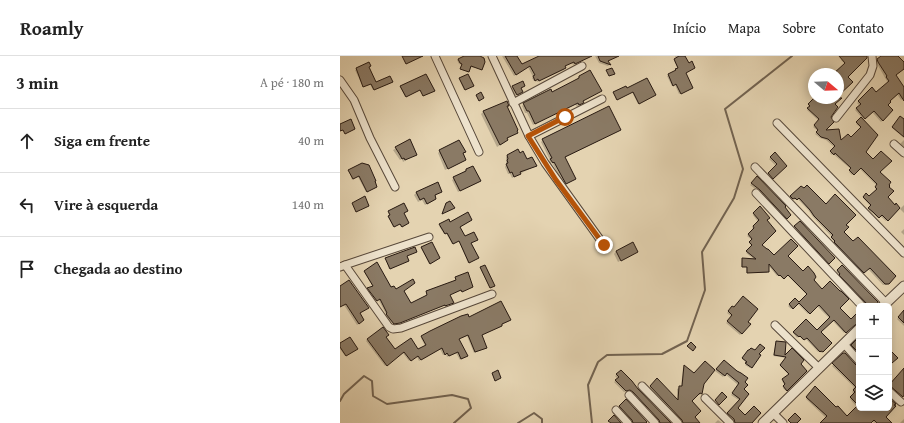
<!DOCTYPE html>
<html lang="pt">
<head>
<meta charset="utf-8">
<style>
  body { margin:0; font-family:"Gentium Book Plus",serif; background:#f6f6f6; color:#222 }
  .controls { position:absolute; right:12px; bottom:12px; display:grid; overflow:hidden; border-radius:6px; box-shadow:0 2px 10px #0003 }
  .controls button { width:36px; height:36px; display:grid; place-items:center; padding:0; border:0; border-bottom:1px solid #e0e0e0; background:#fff; color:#222; font:20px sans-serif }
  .compass { position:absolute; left:468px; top:12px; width:36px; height:36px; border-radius:50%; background:#fff; box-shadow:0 2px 10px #0003; rotate:109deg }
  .stop { position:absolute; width:12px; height:12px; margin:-9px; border:3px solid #b45309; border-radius:50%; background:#fff }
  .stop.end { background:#b45309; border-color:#fff; box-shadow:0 1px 4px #0008 }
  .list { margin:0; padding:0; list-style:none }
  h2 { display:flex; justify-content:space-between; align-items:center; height:52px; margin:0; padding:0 16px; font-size:17px }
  h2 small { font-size:13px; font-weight:400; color:#767676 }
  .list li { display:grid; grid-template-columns:26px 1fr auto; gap:12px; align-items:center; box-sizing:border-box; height:64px; padding:0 16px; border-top:1px solid #e0e0e0 }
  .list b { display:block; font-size:15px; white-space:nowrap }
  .list em { font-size:13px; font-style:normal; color:#767676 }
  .icon { flex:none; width:22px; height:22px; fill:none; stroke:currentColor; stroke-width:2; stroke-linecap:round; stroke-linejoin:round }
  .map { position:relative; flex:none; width:564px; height:367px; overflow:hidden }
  header { display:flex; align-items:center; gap:24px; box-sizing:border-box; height:56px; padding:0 20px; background:#fff; border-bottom:1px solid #e0e0e0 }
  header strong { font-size:19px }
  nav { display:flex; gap:22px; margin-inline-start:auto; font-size:14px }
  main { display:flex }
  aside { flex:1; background:#fff }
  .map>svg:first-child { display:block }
  .shadow { fill:#0003 }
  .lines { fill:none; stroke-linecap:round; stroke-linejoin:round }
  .stream { stroke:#726351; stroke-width:2 }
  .building { fill:#8a7a65; stroke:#281a12 }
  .minor-casing { stroke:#57483a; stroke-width:9 }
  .tertiary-casing { stroke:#57483a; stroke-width:11 }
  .minor { stroke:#ede2cc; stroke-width:7 }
  .tertiary { stroke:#ede2cc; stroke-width:9 }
  .route { stroke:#b45309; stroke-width:5 }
</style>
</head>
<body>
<header>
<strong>Roamly</strong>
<nav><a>Início</a><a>Mapa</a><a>Sobre</a><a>Contato</a></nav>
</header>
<main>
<aside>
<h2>3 min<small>A pé · 180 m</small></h2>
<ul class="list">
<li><svg class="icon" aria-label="ahead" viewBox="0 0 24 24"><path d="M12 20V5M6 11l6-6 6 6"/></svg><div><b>Siga em frente</b></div><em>40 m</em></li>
<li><svg class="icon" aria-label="left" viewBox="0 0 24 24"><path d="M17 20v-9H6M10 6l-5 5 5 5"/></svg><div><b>Vire à esquerda</b></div><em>140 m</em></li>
<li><svg class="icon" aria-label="arrive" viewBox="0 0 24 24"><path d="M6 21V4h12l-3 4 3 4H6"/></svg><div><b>Chegada ao destino</b></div></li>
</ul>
</aside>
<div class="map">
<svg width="564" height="367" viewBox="0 0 564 367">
  <rect width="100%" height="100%" fill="#e4d3b1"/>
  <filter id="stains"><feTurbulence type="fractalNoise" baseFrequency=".005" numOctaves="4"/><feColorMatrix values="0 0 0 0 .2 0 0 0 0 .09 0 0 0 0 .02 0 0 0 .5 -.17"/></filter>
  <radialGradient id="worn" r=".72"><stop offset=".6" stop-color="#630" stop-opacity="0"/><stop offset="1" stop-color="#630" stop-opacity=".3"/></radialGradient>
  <g class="shadow">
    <path d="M 125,0 L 139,0 L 141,13 L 130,11 L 128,16 L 120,13 L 122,9 L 119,8 L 117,4 Z"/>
    <path d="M 162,0 L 176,0 L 181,9 L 201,0 L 252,0 L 233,9 L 232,7 L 224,10 L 225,12 L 224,14 L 197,26 L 196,24 L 194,25 L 192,22 L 193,21 L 188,11 L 174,20 Z"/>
    <path d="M 255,0 L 279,0 L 268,5 L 269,9 L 268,10 L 259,7 Z"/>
    <path d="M 335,0 L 344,0 L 345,17 L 350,33 L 339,38 L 335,29 L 332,30 L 327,20 L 338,13 L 334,5 L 336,2 Z"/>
    <path d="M 505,0 L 524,0 L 507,21 L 498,39 L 501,41 L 494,48 L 484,75 L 501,85 L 511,82 L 521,72 L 516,68 L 522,62 L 515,54 L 520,50 L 517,47 L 532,32 L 536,37 L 548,27 L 536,6 L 543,0 L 557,0 L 564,7 L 564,13 L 555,19 L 563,31 L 564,30 L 564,42 L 561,44 L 557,38 L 549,46 L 547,49 L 546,61 L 541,66 L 532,56 L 522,64 L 525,96 L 539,116 L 546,141 L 555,150 L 559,152 L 546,165 L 540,160 L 538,162 L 532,157 L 528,154 L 531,151 L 523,142 L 526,139 L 529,141 L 536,134 L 535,132 L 537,130 L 519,112 L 512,119 L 509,116 L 511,113 L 493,98 L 492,99 L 490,97 L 495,92 L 486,84 L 480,82 L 475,78 L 478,75 L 473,71 L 479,65 L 467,54 L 469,51 L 468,50 L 475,42 L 498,42 L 498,18 L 495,18 L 505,8 L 501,4 Z"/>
    <path d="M 28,7 L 28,11 L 36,27 L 51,27 L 33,34 L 30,28 L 23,31 L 15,14 Z"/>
    <path d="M 239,20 L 260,35 L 242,45 L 240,49 L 237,51 L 235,48 L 193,69 L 187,57 L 185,57 L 182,50 L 184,48 L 212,37 L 238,24 L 237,23 Z"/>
    <path d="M 119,23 L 120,23 L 132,30 L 124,34 Z"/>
    <path d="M 173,30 L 184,30 L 181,33 L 182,36 L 175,40 L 171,33 Z"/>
    <path d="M 60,31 L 61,31 L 93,36 L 83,40 L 80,34 L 65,41 Z"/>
    <path d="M 287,34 L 314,40 L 298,48 L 292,36 L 276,44 L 274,37 Z"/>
    <path d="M 143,56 L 177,77 L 166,83 L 167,84 L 165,86 L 157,91 L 141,58 Z"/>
    <path d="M 560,61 L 563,63 L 564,61 L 564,82 L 552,72 Z"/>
    <path d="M 279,74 L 224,102 L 234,123 L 224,129 L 212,107 L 210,108 L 209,105 L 210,104 L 201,86 L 203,84 Z"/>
    <path d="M 564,84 L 564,92 L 560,88 Z"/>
    <path d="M 69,85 L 76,98 L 63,106 L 62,103 L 60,104 L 53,94 Z"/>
    <path d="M 100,95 L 124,96 L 122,98 L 122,106 L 105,114 L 98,97 Z"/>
    <path d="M 435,98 L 446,110 L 431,124 L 427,119 L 436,110 L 429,103 Z"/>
    <path d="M 168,99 L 195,110 L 172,122 L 170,118 L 168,118 L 165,111 L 166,109 L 166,101 Z"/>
    <path d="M 126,114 L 140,125 L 118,136 L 112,124 Z"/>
    <path d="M 9,115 L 35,124 L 35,131 L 26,136 L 18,121 L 12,124 Z"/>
    <path d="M 417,122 L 450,159 L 445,164 L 418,135 L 410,129 Z"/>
    <path d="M 97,128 L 101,136 L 94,140 L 95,143 L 93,145 L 85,149 L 82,144 L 78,146 L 74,139 L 76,137 Z"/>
    <path d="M 461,131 L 486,149 L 496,139 L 515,159 L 505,169 L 503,176 L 513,187 L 555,220 L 547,229 L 543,229 L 528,213 L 523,218 L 494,188 L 495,187 L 491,182 L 492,181 L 473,161 L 469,155 L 457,142 L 455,144 L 453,142 L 451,144 L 449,142 Z"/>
    <path d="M 64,148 L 63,157 L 67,168 L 61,171 L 59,168 L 53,171 L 48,161 L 50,160 L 48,157 Z"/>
    <path d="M 564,149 L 564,157 L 560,153 Z"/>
    <path d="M 420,152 L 426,164 L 421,189 L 434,201 L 446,200 L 472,224 L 511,264 L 519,256 L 519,268 L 513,269 L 504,277 L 492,264 L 480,276 L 491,287 L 481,297 L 480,295 L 478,296 L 465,282 L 463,284 L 459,280 L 457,282 L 453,277 L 466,264 L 477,275 L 490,263 L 477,250 L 468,258 L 457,247 L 451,253 L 448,250 L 455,244 L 459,247 L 467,239 L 447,219 L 443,223 L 439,219 L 437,220 L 428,209 L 427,217 L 406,217 L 406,211 L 401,211 L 402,203 L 415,204 L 406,197 L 412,191 L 409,187 L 412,184 L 407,180 L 414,174 L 412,172 L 418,166 L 413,159 Z"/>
    <path d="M 460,166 L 494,202 L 488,208 L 454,172 Z"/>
    <path d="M 109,167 L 119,171 L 124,181 L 130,187 L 137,203 L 128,207 L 119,185 L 112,188 L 106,177 L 104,178 L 99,170 Z"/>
    <path d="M 564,173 L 564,179 L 561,176 Z"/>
    <path d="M 81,192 L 82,192 L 98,203 L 89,208 Z"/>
    <path d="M 276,195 L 297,196 L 278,206 L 274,198 Z"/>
    <path d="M 66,200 L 67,205 L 49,213 L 46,203 Z"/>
    <path d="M 502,210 L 537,250 L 526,250 L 498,221 L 499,220 L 496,216 Z"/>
    <path d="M 140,212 L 141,212 L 153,231 L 150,232 Z"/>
    <path d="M 25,215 L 51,232 L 56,235 L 63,235 L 70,248 L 87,240 L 87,235 L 116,225 L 116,222 L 132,231 L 121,236 L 120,234 L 108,239 L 112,248 L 104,250 L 104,249 L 58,268 L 53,268 L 45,259 L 46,258 L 38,243 L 35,245 L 27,233 L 33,231 L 24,216 Z"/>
    <path d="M 0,231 L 26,253 L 19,258 L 22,266 L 17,269 L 4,249 L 0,251 Z"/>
    <path d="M 390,253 L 409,268 L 400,279 L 386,267 L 392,261 L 387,257 Z"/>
    <path d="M 564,256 L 564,270 L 557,263 Z"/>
    <path d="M 129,263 L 169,265 L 161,269 L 160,271 L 141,279 L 146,292 L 134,297 L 127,280 L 118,283 L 126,300 L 120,304 L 116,297 L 107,301 L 106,298 L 103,299 L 100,293 L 79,305 L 77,301 L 69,305 L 62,296 L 45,310 L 26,285 L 28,283 L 45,281 L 55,294 L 78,294 L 85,290 L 81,282 L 82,281 Z"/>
    <path d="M 519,283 L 519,300 L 511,291 Z"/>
    <path d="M 436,286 L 445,287 L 444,301 L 452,294 L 459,308 L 466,315 L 446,335 L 443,332 L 445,330 L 442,325 L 449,319 L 440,310 L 447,302 L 433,300 Z"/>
    <path d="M 0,288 L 16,294 L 5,300 L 0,293 Z"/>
    <path d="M 411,293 L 420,299 L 410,312 L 405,309 L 407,307 L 402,303 Z"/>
    <path d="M 504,298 L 517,311 L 519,310 L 519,352 L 549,352 L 549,343 L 554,348 L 544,361 L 551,367 L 534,367 L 532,365 L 530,367 L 481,367 L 486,362 L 466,343 L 474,333 L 507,361 L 517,351 L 510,343 L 514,338 L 512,336 L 514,334 L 513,333 L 514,331 L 492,310 Z"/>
    <path d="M 384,305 L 404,326 L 402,334 L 407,338 L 397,352 L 410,367 L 393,367 L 386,359 L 400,345 L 391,339 L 398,329 L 385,318 L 383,321 L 375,315 Z"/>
    <path d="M 344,310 L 363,327 L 361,337 L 360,339 L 357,339 L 351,345 L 354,361 L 359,367 L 341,367 L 309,332 L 317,324 L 337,344 L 337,333 L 341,331 L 343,312 Z"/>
    <path d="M 564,313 L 564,338 L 561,341 L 549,332 L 549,330 Z"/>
    <path d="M 281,316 L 330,367 L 318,367 L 291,337 L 288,335 L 284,336 L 274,326 L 278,323 L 275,320 Z"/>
    <path d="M 286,345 L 307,367 L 291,367 L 278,352 Z"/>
    <path d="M 564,363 L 564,367 L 560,367 Z"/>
    <path d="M 378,364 L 382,367 L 375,367 Z"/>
  </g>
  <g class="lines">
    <g class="stream">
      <path d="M 0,345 L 4,338 L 24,320 L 32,325 L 33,340 L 47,348 L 112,339 L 128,343 L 131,352 L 114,367"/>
      <path d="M 178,367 L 194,357 L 202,363 L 202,367"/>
      <path d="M 252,367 L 248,329 L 258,306 L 267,299 L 322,298 L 347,285 L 365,234 L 362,196 L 394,142 L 403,113 L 385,53 L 452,0"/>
    </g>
  </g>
  <g class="building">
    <path d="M 62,0 L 83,0 L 66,8 Z"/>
    <path d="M 124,0 L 140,0 L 144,2 L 145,6 L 142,14 L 131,10 L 129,16 L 120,13 L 122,8 L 120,7 L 118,3 Z"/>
    <path d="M 165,0 L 177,0 L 182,8 L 199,0 L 252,0 L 235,8 L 234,6 L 225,10 L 226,12 L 199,25 L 198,23 L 195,25 L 193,20 L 195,19 L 190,10 L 176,19 Z"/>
    <path d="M 258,0 L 279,0 L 268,5 L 271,9 L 260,5 Z"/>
    <path d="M 339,0 L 345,0 L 349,7 L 352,5 L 355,12 L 346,17 L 353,32 L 341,38 L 336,28 L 333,30 L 328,18 L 336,14 L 335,13 L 338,12 L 334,3 Z"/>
    <path d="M 499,0 L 527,0 L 527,2 L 508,21 L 513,26 L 498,40 L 498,18 L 493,18 L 505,7 Z"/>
    <path d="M 541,0 L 558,0 L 564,6 L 564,13 L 556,19 L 564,31 L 564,45 L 559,37 L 550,45 L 551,46 L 548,49 L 553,54 L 543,65 L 534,55 L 525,63 L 516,52 L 521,48 L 518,45 L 532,31 L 536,36 L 549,25 L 546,21 L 547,20 L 538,6 L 537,3 Z"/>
    <path d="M 29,6 L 31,10 L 29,11 L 36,26 L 50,20 L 53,26 L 34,34 L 31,28 L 23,31 L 16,12 Z"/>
    <path d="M 272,12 L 275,18 L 269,20 L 266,14 Z"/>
    <path d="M 250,14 L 262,35 L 243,45 L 244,47 L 239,49 L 238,47 L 195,68 L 189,55 L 187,55 L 183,47 L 211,33 L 212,36 L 239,22 L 239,20 Z"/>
    <path d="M 86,18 L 95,35 L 83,40 L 80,34 L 66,41 L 60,30 Z"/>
    <path d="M 128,18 L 134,30 L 125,34 L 119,22 Z"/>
    <path d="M 307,22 L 316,39 L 299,48 L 293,36 L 277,44 L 273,36 L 286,30 L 287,32 Z"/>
    <path d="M 183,25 L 185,30 L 181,32 L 183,36 L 177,39 L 172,30 Z"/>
    <path d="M 141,36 L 144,42 L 139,45 L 136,39 Z"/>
    <path d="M 474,42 L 502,42 L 495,48 L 498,51 L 491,61 L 494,66 L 486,74 L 499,73 L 501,84 L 508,78 L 511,81 L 521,71 L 516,66 L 521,61 L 538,79 L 526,96 L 533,103 L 541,95 L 552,105 L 540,116 L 551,126 L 549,129 L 550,130 L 549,131 L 554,135 L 548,141 L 555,149 L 556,147 L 560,152 L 548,165 L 542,159 L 539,162 L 533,156 L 528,152 L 531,149 L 523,141 L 526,137 L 529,140 L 537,133 L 535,131 L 537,128 L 521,112 L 514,119 L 509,114 L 511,112 L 495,97 L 494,99 L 490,95 L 495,90 L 488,83 L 481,81 L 476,76 L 478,74 L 474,69 L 479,63 L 467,52 L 470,50 L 468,48 Z"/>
    <path d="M 167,45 L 169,50 L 167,50 L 178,74 L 177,75 L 178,77 L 167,82 L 168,84 L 160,89 L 143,55 Z"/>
    <path d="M 269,50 L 281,74 L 225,101 L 236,123 L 226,128 L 214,106 L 213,107 L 210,103 L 212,102 L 202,83 Z"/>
    <path d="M 560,60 L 564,63 L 564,81 L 552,71 Z"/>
    <path d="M 11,63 L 15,73 L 5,78 L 3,74 L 0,75 L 0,68 Z"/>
    <path d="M 70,83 L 77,99 L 65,104 L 64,102 L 62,103 L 60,99 L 55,91 Z"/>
    <path d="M 119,84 L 126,96 L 123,97 L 126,104 L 108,113 L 99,94 Z"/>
    <path d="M 178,93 L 180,97 L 183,95 L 187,103 L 192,101 L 197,110 L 180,116 L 181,118 L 174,121 L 172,116 L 170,117 L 166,108 L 168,107 L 167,104 L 168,103 L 167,99 Z"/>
    <path d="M 435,96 L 447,110 L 433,123 L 428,117 L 437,108 L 430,101 Z"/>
    <path d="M 22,107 L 29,109 L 36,125 L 35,125 L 37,131 L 27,136 L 19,120 L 13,123 L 8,114 Z"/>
    <path d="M 133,110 L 141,125 L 120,135 L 113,121 L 126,115 L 126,113 Z"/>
    <path d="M 417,120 L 446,150 L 445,151 L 451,159 L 447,163 L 420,134 L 411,127 Z"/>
    <path d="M 98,126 L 102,136 L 95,139 L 96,143 L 87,148 L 84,142 L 80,144 L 76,136 Z"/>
    <path d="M 467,129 L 486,148 L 495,138 L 516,159 L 506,169 L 509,171 L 504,176 L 513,185 L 518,181 L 556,220 L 549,228 L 545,228 L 530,212 L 524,217 L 494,186 L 495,185 L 491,181 L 493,179 L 474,160 L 470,154 L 459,142 L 457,144 L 455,142 L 453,143 L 450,140 L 461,130 L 464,132 Z"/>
    <path d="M 25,140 L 29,150 L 16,156 L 12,147 Z"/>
    <path d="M 110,145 L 115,152 L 102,158 L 106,147 Z"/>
    <path d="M 64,147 L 68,155 L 64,157 L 69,167 L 62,171 L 60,168 L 54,171 L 48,160 L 50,159 L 48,155 Z"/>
    <path d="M 420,150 L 430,162 L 427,164 L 436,175 L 422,189 L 427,193 L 428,193 L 434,199 L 451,183 L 458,190 L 448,200 L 463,215 L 468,210 L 474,217 L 476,221 L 474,224 L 482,233 L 490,225 L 500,235 L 501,235 L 509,243 L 500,252 L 511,263 L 519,255 L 519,267 L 515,269 L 506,277 L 494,264 L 481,276 L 492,287 L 483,296 L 481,295 L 480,296 L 467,282 L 464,284 L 460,280 L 459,281 L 453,276 L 466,263 L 477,274 L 490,261 L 479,249 L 470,258 L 459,247 L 453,253 L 449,248 L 455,242 L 459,246 L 467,238 L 448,219 L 444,223 L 440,219 L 439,220 L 429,208 L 429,216 L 407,217 L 407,211 L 402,211 L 402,202 L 416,203 L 406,195 L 412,189 L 409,186 L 412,183 L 408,178 L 414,172 L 413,170 L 419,164 L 413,157 Z"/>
    <path d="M 128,156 L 132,164 L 120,171 L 125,180 L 134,176 L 138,184 L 131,187 L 139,202 L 129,207 L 119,185 L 113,188 L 107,177 L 105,178 L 99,168 L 109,163 L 110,166 Z"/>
    <path d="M 460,165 L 495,202 L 489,208 L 454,170 Z"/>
    <path d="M 92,186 L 100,202 L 90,208 L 81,191 Z"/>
    <path d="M 293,186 L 298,196 L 281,205 L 276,195 Z"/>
    <path d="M 75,191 L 77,196 L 67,200 L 69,205 L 50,213 L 45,202 Z"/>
    <path d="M 37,206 L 51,231 L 54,230 L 56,233 L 73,223 L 75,227 L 64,235 L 71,247 L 87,239 L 86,235 L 116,224 L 115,221 L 128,216 L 133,231 L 122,236 L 121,234 L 110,239 L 114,247 L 105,250 L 105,249 L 60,267 L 54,268 L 46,258 L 47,257 L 40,243 L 37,245 L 27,232 L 33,230 L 24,215 Z"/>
    <path d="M 145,209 L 155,230 L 150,232 L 140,211 Z"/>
    <path d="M 502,209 L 538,246 L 537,250 L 529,250 L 499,219 L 500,218 L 497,214 Z"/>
    <path d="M 9,224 L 29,252 L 20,257 L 24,264 L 19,268 L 6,248 L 0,251 L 0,230 Z"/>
    <path d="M 403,240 L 418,253 L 408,266 L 411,268 L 402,278 L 387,265 L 392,259 L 388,255 L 392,250 L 394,251 Z"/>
    <path d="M 161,245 L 171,264 L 162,268 L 162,270 L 142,279 L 147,292 L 135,296 L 128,279 L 119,283 L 128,300 L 121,303 L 118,296 L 109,300 L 107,297 L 105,299 L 102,292 L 81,304 L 78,300 L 71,305 L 64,296 L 47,310 L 27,283 L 43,271 L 49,279 L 46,281 L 55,293 L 71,282 L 78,293 L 86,289 L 81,280 L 90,275 L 121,260 L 128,258 L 129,261 Z"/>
    <path d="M 564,254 L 564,267 L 558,261 Z"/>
    <path d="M 10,281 L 18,293 L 6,300 L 0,291 L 0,287 Z"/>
    <path d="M 519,281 L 519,297 L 511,289 Z"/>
    <path d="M 436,285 L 446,286 L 445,299 L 452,292 L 464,304 L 461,308 L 467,315 L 447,335 L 443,330 L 445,328 L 442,323 L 449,318 L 440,309 L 446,301 L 434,299 Z"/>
    <path d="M 351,286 L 356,291 L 353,295 L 347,290 Z"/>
    <path d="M 420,288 L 425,292 L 419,298 L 421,299 L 412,312 L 405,307 L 407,306 L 402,302 L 408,294 L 409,294 L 411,292 L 415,294 Z"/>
    <path d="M 549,293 L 558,302 L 552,307 L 549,301 Z"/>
    <path d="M 503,297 L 505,297 L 516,309 L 519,310 L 519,352 L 549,352 L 549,342 L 556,348 L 554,349 L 556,350 L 546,361 L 552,367 L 537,367 L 534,364 L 531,367 L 480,367 L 487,360 L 466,341 L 475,330 L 496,351 L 498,350 L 507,360 L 518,349 L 510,341 L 515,336 L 513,334 L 516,331 L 492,307 Z"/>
    <path d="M 384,304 L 397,315 L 401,317 L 408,322 L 405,326 L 408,329 L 404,333 L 409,338 L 398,352 L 405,359 L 414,350 L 421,357 L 412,367 L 395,367 L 394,363 L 387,357 L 400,343 L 392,337 L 399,327 L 387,317 L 385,320 L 376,313 Z"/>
    <path d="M 365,305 L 375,314 L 364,328 L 362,338 L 360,337 L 352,345 L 361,355 L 355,361 L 360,367 L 343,367 L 342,364 L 310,330 L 317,322 L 338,344 L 339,330 L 342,330 L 344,309 L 354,317 Z"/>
    <path d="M 564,312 L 564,339 L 563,341 L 549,329 Z"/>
    <path d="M 158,314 L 161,322 L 155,325 L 152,317 Z"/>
    <path d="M 281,314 L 292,325 L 298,333 L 331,367 L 320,367 L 319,364 L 293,336 L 290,334 L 286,335 L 275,324 L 279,321 L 276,318 Z"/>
    <path d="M 382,336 L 387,341 L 379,349 L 375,344 Z"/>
    <path d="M 286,343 L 307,366 L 306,367 L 293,367 L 292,364 L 279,350 Z"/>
    <path d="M 455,357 L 461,363 L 457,367 L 451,367 L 448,364 Z"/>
    <path d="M 274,359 L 281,367 L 271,367 L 268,365 Z"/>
  </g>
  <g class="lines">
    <g class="minor-casing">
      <g id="minor">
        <path d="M 95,0 L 139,96"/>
        <path d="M 152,0 L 189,80 L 205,107 L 264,189"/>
        <path d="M 0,24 L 14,44 L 30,82 L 55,131"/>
        <path d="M 173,47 L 242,10"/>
        <path d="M 496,62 L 530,19 L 533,10 L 532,0"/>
        <path d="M 437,67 L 564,197"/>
        <path d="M 189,80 L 262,43"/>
        <path d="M 554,88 L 564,97"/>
        <path d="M 415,111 L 546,247"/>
        <path d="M 416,137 L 522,250"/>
        <path d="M 5,209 L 89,181"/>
        <path d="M 0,211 L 5,209 L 49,271 L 53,273 L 61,272 L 152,238"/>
        <path d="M 435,269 L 479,312"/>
        <path d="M 504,288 L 519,305"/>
        <path d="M 302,330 L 338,367"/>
        <path d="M 549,335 L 561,346"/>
        <path d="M 289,339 L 315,367"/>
        <path d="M 365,342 L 390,367"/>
        <path d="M 276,354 L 288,367"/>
        <path d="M 437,361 L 443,367"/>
      </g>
    </g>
    <g class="tertiary-casing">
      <g id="tertiary">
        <path d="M 543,250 L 564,230"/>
        <path d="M 423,367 L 519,273"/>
      </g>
    </g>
    <use href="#minor" class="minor"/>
    <use href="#tertiary" class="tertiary"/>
  </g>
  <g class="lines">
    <path class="route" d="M 225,61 L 188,80 L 216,124 L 264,189"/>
  </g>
  <rect width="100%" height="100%" filter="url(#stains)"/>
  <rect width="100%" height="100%" fill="url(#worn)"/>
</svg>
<div class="controls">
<button>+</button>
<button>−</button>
<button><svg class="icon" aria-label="layers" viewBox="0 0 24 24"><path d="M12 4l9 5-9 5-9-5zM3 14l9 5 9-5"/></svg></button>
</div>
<svg class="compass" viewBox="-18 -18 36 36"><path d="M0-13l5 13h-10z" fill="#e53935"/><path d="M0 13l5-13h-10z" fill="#767676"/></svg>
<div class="stop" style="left:225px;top:61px"></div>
<div class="stop end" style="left:264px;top:189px"></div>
</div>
</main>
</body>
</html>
